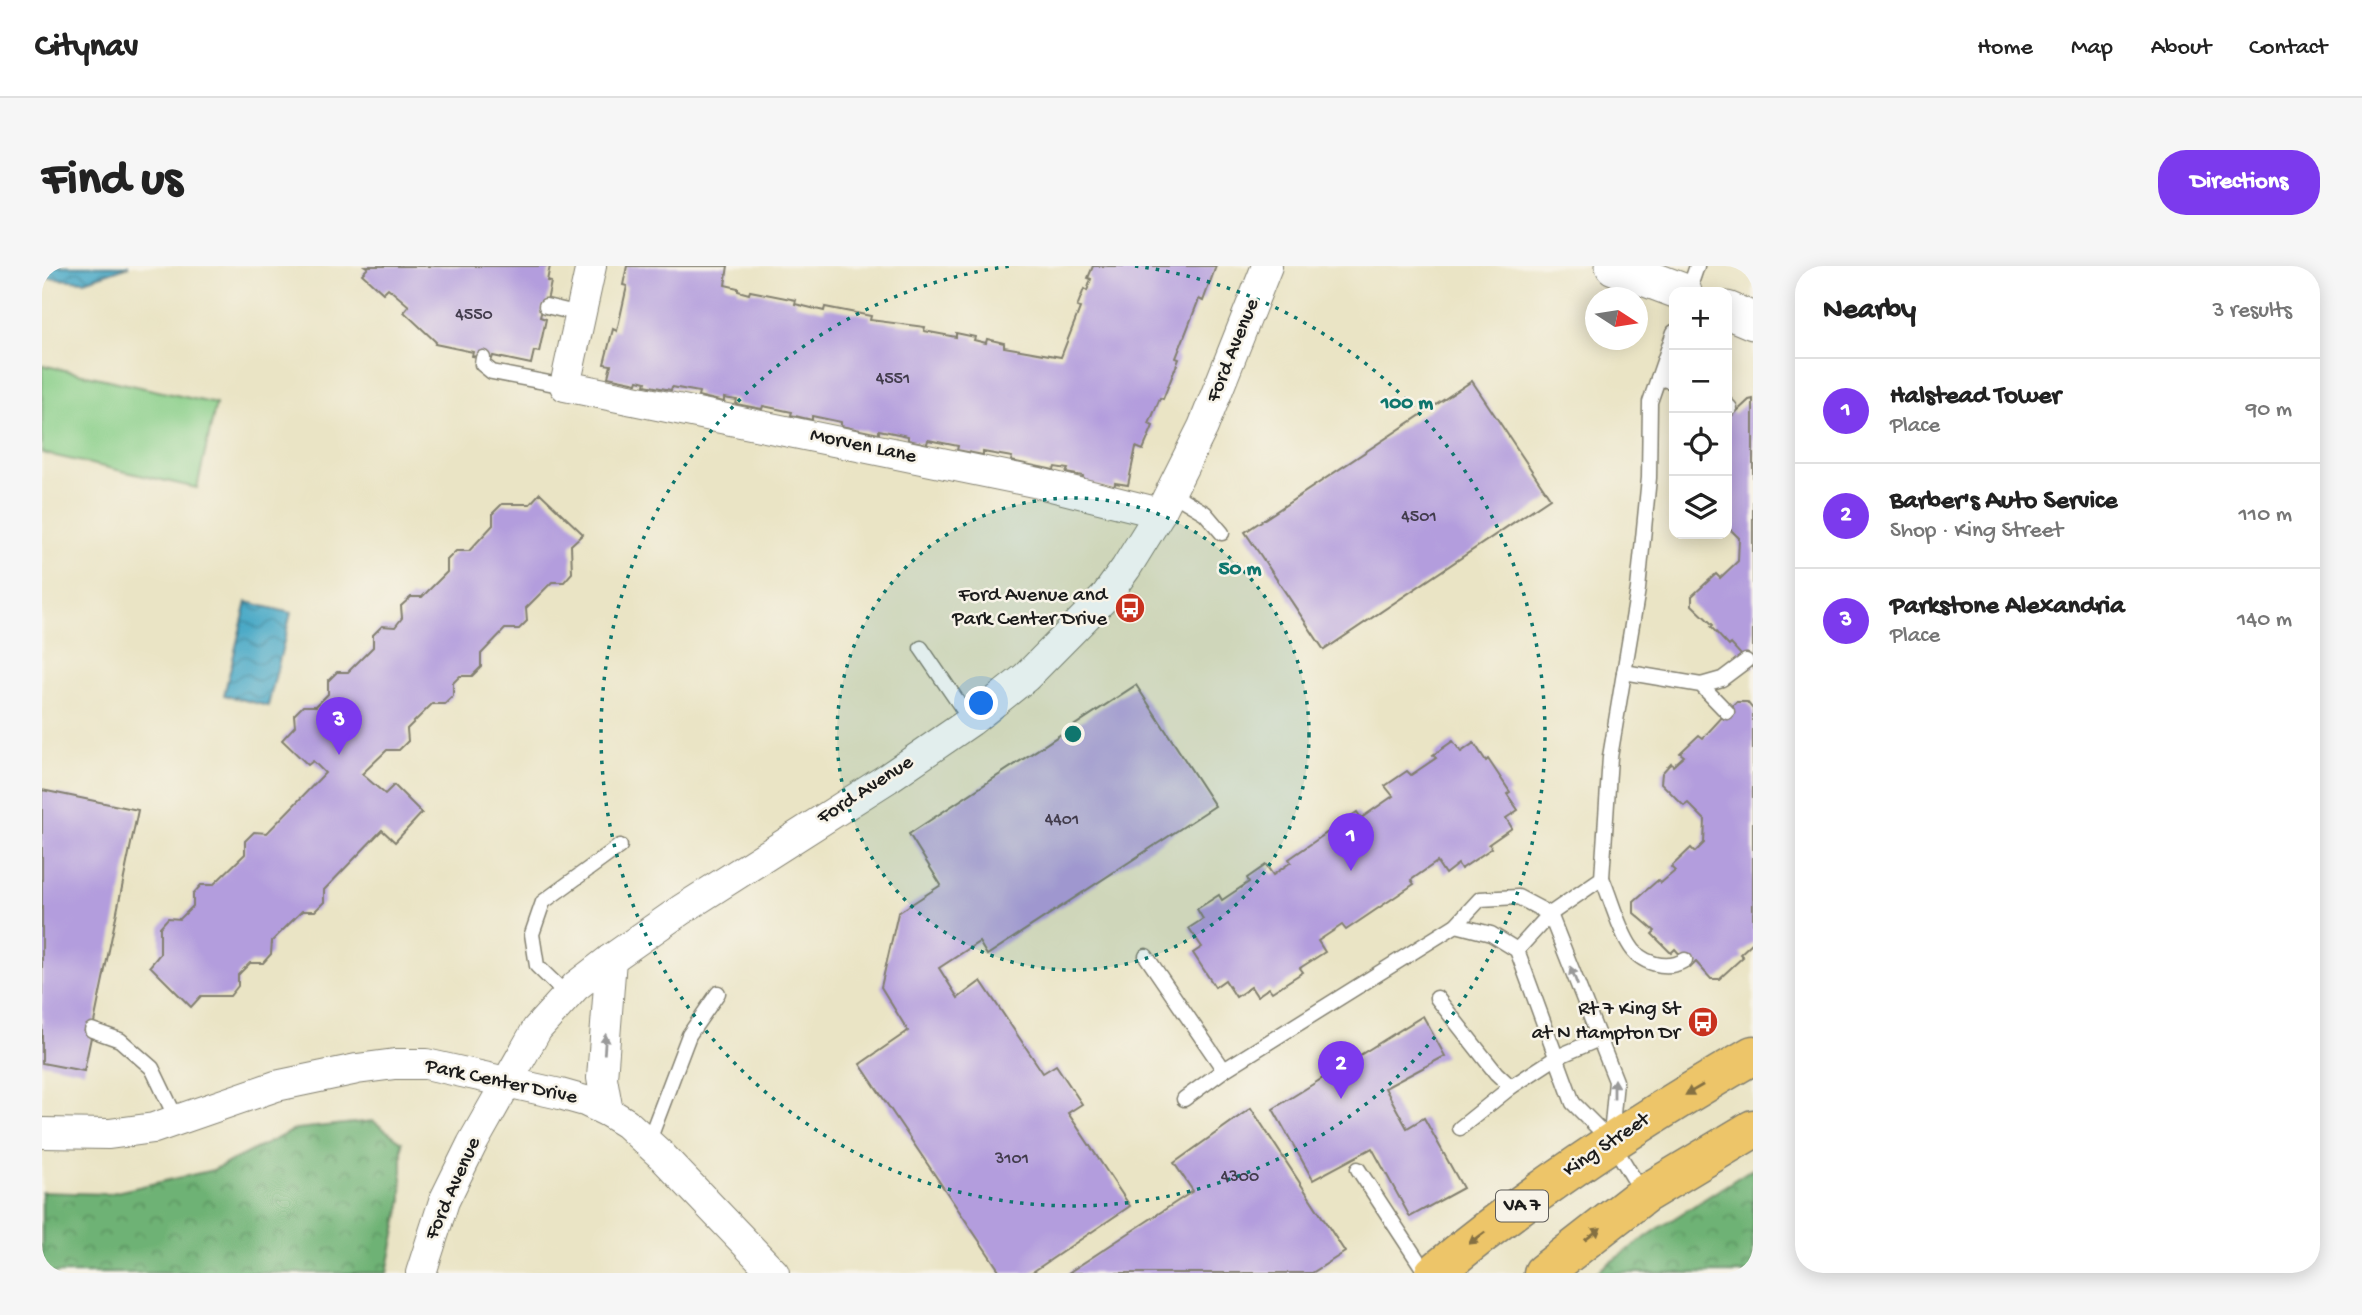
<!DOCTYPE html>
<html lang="en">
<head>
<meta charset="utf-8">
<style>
  body { margin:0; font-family:"Gochi Hand",sans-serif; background:#f6f6f6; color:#222 }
  .controls { position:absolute; right:21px; top:21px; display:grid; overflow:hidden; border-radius:14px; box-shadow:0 4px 18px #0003 }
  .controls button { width:63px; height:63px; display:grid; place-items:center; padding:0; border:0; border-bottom:2px solid #e0e0e0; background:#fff; color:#222; font:35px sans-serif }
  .compass { position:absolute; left:1543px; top:21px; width:63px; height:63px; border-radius:50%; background:#fff; box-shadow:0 4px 18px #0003; rotate:102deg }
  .you { position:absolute; left:940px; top:438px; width:24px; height:24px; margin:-18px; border:5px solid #fff; border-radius:50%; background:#1a73e8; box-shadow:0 0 0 10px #1a73e833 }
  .badge { display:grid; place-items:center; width:46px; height:46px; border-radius:50%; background:#7c3aed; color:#fff; font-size:23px; font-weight:700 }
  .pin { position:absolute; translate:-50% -58px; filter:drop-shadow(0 2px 4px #0008) }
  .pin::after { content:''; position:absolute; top:37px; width:24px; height:21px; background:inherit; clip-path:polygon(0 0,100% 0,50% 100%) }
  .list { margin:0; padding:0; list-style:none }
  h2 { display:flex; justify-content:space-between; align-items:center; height:91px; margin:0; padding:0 28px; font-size:30px }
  h2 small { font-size:23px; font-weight:400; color:#767676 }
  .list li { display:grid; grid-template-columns:46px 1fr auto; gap:21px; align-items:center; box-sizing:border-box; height:105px; padding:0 28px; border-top:2px solid #e0e0e0 }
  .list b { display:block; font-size:26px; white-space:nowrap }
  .list p { margin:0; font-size:23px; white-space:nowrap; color:#767676 }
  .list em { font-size:23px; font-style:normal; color:#767676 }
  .icon { flex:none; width:38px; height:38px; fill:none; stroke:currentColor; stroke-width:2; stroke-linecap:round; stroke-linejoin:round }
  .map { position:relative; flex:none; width:1711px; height:1007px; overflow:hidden; border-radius:28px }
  header { display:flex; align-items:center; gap:42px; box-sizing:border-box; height:98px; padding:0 35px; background:#fff; border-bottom:2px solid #e0e0e0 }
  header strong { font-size:33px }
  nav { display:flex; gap:38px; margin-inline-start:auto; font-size:24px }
  .intro { display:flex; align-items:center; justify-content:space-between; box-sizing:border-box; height:168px; padding:0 42px }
  h1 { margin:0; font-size:49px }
  .button { padding:18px 32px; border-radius:28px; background:#7c3aed; color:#fff; font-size:24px; font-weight:700 }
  main { display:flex; gap:42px; padding:0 42px }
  aside { flex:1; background:#fff; border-radius:28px; box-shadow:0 4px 18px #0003 }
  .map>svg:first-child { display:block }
  .forest { fill:url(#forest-crowns); stroke:#456748; stroke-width:2 }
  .pitch { fill:#89cf89; stroke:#527652; stroke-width:2 }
  .water { fill:url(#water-waves); stroke:#326271; stroke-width:2 }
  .building { fill:#b39ddd }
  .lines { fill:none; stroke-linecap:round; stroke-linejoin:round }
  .service-casing { stroke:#838070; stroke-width:17 }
  .minor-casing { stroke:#838070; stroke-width:32 }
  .tertiary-casing { stroke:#838070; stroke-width:39 }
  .primary-casing { stroke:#838070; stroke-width:41 }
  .service { stroke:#fff; stroke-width:14 }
  .minor { stroke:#fff; stroke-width:30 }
  .tertiary { stroke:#fff; stroke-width:37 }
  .primary { stroke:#edc569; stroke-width:38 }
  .oneway { fill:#999 }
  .oneway2 { fill:#847042 }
  .ring { fill:none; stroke:#0f766e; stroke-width:3.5; stroke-dasharray:3.5 7 }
  .labels { text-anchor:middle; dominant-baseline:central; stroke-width:5; stroke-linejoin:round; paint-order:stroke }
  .number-label { font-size:18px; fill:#423c4c }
  .shield { fill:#f7f3e8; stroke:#5e5c59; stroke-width:2 }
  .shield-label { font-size:19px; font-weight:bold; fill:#1c1c1c }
  .street-label { font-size:21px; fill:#1c1c1c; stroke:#f7f3e8 }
  .poi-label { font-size:21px; fill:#1c1c1c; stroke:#f7f3e8; text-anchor:end }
  .centre { fill:#0f766e; stroke:#f7f3e8; stroke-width:3.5 }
  .ring-label { font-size:21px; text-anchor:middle; font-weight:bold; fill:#0f766e; stroke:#f7f3e8; stroke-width:5; stroke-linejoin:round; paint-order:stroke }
</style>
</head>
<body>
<header>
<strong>Citynav</strong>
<nav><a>Home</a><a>Map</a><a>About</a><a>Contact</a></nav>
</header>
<div class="intro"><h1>Find us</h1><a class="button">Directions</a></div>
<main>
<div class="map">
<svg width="1711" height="1007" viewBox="0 0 1711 1007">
  <defs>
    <pattern id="forest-crowns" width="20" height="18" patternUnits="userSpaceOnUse" patternTransform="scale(1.75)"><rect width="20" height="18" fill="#6eb275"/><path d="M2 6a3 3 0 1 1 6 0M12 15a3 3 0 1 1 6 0" fill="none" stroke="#5a905f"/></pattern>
    <pattern id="water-waves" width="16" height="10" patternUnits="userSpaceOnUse" patternTransform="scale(1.75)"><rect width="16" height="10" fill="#47a8c6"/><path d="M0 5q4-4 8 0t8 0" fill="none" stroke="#3a88a0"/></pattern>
  </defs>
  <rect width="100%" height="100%" fill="#f7f3e8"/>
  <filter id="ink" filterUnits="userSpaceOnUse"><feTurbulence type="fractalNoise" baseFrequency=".0143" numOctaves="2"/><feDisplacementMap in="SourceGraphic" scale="14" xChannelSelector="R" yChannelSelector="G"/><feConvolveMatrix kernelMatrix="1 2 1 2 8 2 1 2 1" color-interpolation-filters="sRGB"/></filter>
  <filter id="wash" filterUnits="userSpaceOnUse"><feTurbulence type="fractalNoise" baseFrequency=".00686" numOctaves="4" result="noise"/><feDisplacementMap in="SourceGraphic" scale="28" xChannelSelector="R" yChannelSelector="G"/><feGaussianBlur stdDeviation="1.57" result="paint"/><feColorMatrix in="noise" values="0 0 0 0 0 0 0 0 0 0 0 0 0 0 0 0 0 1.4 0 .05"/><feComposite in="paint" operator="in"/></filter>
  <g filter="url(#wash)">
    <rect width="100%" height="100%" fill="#eae4c5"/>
    <g class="forest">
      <path d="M 331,855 L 360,876 L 360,934 L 345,1007 L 0,1007 L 0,926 L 65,928 L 171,904 L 254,863 Z"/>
      <path d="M 1711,902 L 1711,1007 L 1553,1007 L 1617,962 Z"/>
    </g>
    <path class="pitch" d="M 0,99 L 174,138 L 155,222 L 0,187 Z"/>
    <g class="water">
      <path d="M 0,0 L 87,0 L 43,15 L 0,12 Z"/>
      <path d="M 205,336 L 249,347 L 226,440 L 182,429 Z"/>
    </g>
    <g id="blocks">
      <g class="building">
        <path d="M 323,0 L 508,0 L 505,15 L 509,16 L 504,40 L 501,40 L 498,51 L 504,53 L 497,86 L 492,85 L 489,98 L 451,90 L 450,93 L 441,92 L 430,90 L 431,86 L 393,78 L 394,76 L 362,46 L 367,40 L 346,22 L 341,27 L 320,8 L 326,2 Z"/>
        <path d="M 585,0 L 686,0 L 683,19 L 696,22 L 696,25 L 707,28 L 708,25 L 754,34 L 753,38 L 782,45 L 783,41 L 829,50 L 828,54 L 883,61 L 882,65 L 914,71 L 914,67 L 933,71 L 932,74 L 944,77 L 945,73 L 962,77 L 962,81 L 1019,91 L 1038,42 L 1035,41 L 1042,23 L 1045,25 L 1049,13 L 1046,12 L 1051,0 L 1174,0 L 1161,35 L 1157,33 L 1134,92 L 1137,93 L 1121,133 L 1118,132 L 1107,158 L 1111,160 L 1101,184 L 1094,181 L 1086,219 L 1073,217 L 1072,223 L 1040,216 L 1041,210 L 1024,207 L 1026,203 L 1013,201 L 1012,204 L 969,195 L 970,191 L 941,186 L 941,189 L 915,184 L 916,180 L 886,174 L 885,178 L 866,174 L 866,170 L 837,164 L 837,168 L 799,160 L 799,156 L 770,150 L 770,154 L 749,149 L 750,146 L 721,140 L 720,143 L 694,138 L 695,134 L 682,132 L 682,136 L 656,130 L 657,126 L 630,121 L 629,124 L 603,119 L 604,116 L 596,114 L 595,117 L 566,111 L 569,99 L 562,98 L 571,63 L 575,65 L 585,20 L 581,19 Z"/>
        <path d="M 1430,115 L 1508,232 L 1282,384 L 1203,266 Z"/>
        <path d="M 1711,133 L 1711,402 L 1689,378 L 1687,380 L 1669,361 L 1671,359 L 1650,339 L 1650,330 L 1674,308 L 1678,312 L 1696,295 L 1697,272 L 1688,263 L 1685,265 L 1685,145 L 1688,142 L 1692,148 L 1707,134 Z"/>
        <path d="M 498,227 L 541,268 L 529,279 L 530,307 L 522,316 L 510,316 L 484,342 L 485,355 L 477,363 L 463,363 L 439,388 L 439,401 L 430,410 L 418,410 L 411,417 L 411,430 L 403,438 L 390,438 L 365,463 L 366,475 L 357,484 L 345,484 L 320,508 L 343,528 L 352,519 L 380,547 L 353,576 L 340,564 L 282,624 L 282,636 L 273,645 L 260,645 L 230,675 L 229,688 L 221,697 L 208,697 L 196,709 L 196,720 L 188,730 L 159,730 L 149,741 L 108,700 L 118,688 L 118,661 L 126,652 L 138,653 L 151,640 L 151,628 L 159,619 L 171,619 L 203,588 L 203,575 L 212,566 L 225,567 L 283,507 L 271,495 L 266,499 L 240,474 L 253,460 L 252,449 L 261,440 L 274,440 L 286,428 L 286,415 L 295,406 L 306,406 L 331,381 L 331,369 L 340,360 L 353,361 L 360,352 L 359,340 L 369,331 L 380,331 L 405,306 L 405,294 L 414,285 L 427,285 L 451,259 L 451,247 L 460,238 L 488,238 Z"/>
        <path d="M 1094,419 L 1173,540 L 945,689 L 937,676 L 897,702 L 916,732 L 939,715 L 1001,807 L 1014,799 L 1040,838 L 1026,847 L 1088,940 L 989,1007 L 959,1007 L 818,798 L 866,765 L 839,721 L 856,647 L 899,619 L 867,568 Z"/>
        <path d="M 1694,436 L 1705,436 L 1711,443 L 1711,676 L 1698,688 L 1701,691 L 1677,713 L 1669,713 L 1654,696 L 1649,701 L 1633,683 L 1629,687 L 1610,668 L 1613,665 L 1592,647 L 1592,635 L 1616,614 L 1619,617 L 1633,605 L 1629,601 L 1649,582 L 1653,586 L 1662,577 L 1663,554 L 1646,537 L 1642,540 L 1619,517 L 1620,507 L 1629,497 L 1631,500 L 1642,490 L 1638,487 L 1657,469 L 1661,472 Z"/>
        <path d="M 1411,475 L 1419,486 L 1432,477 L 1444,495 L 1446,493 L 1468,526 L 1465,528 L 1476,544 L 1464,552 L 1470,562 L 1447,578 L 1450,582 L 1419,603 L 1416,598 L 1403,608 L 1395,596 L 1369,614 L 1372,618 L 1304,664 L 1300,659 L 1276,675 L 1283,686 L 1258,702 L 1261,706 L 1230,726 L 1227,722 L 1215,730 L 1209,721 L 1194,731 L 1183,714 L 1173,721 L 1151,687 L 1160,681 L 1147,662 L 1161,653 L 1155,643 L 1177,629 L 1180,634 L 1207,616 L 1205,612 L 1224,599 L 1231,609 L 1249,596 L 1247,593 L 1315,546 L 1319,552 L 1351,530 L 1343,520 L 1365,505 L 1369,509 L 1394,492 L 1391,489 Z"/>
        <path d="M 0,524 L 96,544 L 42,805 L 0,797 Z"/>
        <path d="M 1381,750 L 1403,790 L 1343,822 L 1365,862 L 1382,852 L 1421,922 L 1368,951 L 1330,882 L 1271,914 L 1231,843 Z"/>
        <path d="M 1209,842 L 1303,986 L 1270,1007 L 1026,1007 L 1151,925 L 1132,897 Z"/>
      </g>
    </g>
  </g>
  <g filter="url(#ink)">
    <use href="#blocks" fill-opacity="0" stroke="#838070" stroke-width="2"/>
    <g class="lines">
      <g class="service-casing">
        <g id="service">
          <path d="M 1646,26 L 1655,0"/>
          <path d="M 504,40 L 538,48"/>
          <path d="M 441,92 L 440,98 L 450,106 L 523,120"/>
          <path d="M 1616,112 L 1632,116"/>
          <path d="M 1685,139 L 1688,142"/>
          <path d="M 1128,226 L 1163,247 L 1180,267"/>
          <path d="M 879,382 L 929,455"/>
          <path d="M 1582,406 L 1659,419 L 1685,446"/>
          <path d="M 1659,419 L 1680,413 L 1704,395"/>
          <path d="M 1560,612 C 1569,633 1575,658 1587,678 C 1598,698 1625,705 1643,694"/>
          <path d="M 1414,659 L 1449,668 L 1475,684 L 1531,837 L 1569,875 L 1601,928"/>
          <path d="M 1475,684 L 1508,648 L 1560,612 L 1568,491 L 1596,323 L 1607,212 L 1608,136 L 1632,66"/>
          <path d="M 1104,690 L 1182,804"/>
          <path d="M 526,730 L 495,700 L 490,668 L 501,636 L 578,580"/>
          <path d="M 1395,732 L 1454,807 L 1469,821"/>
          <path d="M 50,764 L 78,774 L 110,802 L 135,854"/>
          <path d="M 1142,833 L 1182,804 L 1414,659 L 1438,633 L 1476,631 L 1508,648 L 1574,815 L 1569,870"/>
          <path d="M 1418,862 L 1469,821 L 1515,791 L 1557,773"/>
          <path d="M 606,877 L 647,769 L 676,727"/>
          <path d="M 1316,903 L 1384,1007"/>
        </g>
      </g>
      <g class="minor-casing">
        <g id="minor">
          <path d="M 549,0 L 523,120 L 997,217 L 1118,247"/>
          <path d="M 566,846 L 560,812 L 569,693"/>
          <path d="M 0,867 L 67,868 L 112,862 L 234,820 L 315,803 L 353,798 L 384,798 L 518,828 L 543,835 L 566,846 L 584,857 L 619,889 L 732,1007"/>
          <path d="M 379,1007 L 402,935 L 430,878 L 495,763 L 534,720 L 569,693 L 639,644 L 846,512 L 929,455 L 984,411 L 1063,331 L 1084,302 L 1118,247 L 1161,161 L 1225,0"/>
        </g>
      </g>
      <g class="tertiary-casing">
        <g id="tertiary">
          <path d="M 1572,0 L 1641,26"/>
          <path d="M 1685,44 L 1711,55"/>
        </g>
      </g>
      <g class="primary-casing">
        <g id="primary">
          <path d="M 1392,1007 C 1491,924 1599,854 1711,789"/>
          <path d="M 1501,1007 L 1601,929 L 1711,863"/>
        </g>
      </g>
      <use href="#service" class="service"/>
      <use href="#minor" class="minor"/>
      <use href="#tertiary" class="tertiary"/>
      <use href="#primary" class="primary"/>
    </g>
    <defs><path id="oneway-solid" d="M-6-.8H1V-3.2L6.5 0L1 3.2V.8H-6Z" transform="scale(1.75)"/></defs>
    <g class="oneway">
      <use href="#oneway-solid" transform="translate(1532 710) rotate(-111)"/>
      <use href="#oneway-solid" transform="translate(563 778) rotate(-86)"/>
      <use href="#oneway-solid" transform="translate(1572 823) rotate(-90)"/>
    </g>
    <g class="oneway2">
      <use href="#oneway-solid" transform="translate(1652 824) rotate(150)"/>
      <use href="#oneway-solid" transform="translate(1551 968) rotate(-38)"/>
      <use href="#oneway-solid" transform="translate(1435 972) rotate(144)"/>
    </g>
  </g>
  <circle cx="1031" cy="468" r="236" fill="#0f766e" fill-opacity=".12"/>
  <g class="ring">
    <circle cx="1031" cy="468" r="236"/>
    <path d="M1093 0A472 472 0 1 1 969 0"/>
  </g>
  <defs>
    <g id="bus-disc" transform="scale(1.575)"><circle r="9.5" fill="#c8321e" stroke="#f7f3e8"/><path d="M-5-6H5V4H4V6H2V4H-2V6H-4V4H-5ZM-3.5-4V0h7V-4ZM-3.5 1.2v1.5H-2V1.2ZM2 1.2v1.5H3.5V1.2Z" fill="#fff"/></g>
  </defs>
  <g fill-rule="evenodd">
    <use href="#bus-disc" x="1088" y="342"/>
    <use href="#bus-disc" x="1661" y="756"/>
  </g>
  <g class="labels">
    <g class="number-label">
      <text x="432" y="49">4550</text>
      <text x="851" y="113">4551</text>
      <text x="1377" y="251">4501</text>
      <text x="1020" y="554">4401</text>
      <text x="970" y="893">3101</text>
      <text x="1198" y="911">4300</text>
    </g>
    <rect class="shield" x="1454" y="924.5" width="52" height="31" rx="5"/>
    <g class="shield-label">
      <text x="1480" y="940">VA 7</text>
    </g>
    <g class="street-label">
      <text transform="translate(1192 85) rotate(-68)">Ford Avenue</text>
      <text transform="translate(821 181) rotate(12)">Morven Lane</text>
      <text transform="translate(824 525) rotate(-33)">Ford Avenue</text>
      <text transform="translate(459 817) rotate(12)">Park Center Drive</text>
      <text transform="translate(1565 880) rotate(-34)">King Street</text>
      <text transform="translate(412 923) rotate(-66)">Ford Avenue</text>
    </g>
    <g class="poi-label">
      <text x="1065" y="330">Ford Avenue and<tspan x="1065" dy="24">Park Center Drive</tspan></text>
      <text x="1638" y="744">Rt 7 King St<tspan x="1638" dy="24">at N Hampton Dr</tspan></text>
    </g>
  </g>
  <circle cx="1031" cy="468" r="10" class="centre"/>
  <g class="ring-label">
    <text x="1365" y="142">100 m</text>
    <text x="1198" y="308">50 m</text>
  </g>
</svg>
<div class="controls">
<button>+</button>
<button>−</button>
<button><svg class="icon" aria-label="locate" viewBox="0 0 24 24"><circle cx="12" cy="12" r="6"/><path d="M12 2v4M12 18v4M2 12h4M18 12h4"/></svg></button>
<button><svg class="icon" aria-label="layers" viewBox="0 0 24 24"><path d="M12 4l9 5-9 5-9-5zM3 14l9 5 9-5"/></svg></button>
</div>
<svg class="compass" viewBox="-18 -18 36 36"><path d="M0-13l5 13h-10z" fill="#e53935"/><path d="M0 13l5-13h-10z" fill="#767676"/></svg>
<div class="you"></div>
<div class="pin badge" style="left:1309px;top:605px">1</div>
<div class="pin badge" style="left:1299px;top:833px">2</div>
<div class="pin badge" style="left:297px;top:489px">3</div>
</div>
<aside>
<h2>Nearby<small>3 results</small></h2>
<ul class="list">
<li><span class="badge">1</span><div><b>Halstead Tower</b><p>Place</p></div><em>90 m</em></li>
<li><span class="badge">2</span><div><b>Barber's Auto Service</b><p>Shop · King Street</p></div><em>110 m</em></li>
<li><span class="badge">3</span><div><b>Parkstone Alexandria</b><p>Place</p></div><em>140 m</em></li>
</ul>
</aside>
</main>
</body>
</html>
